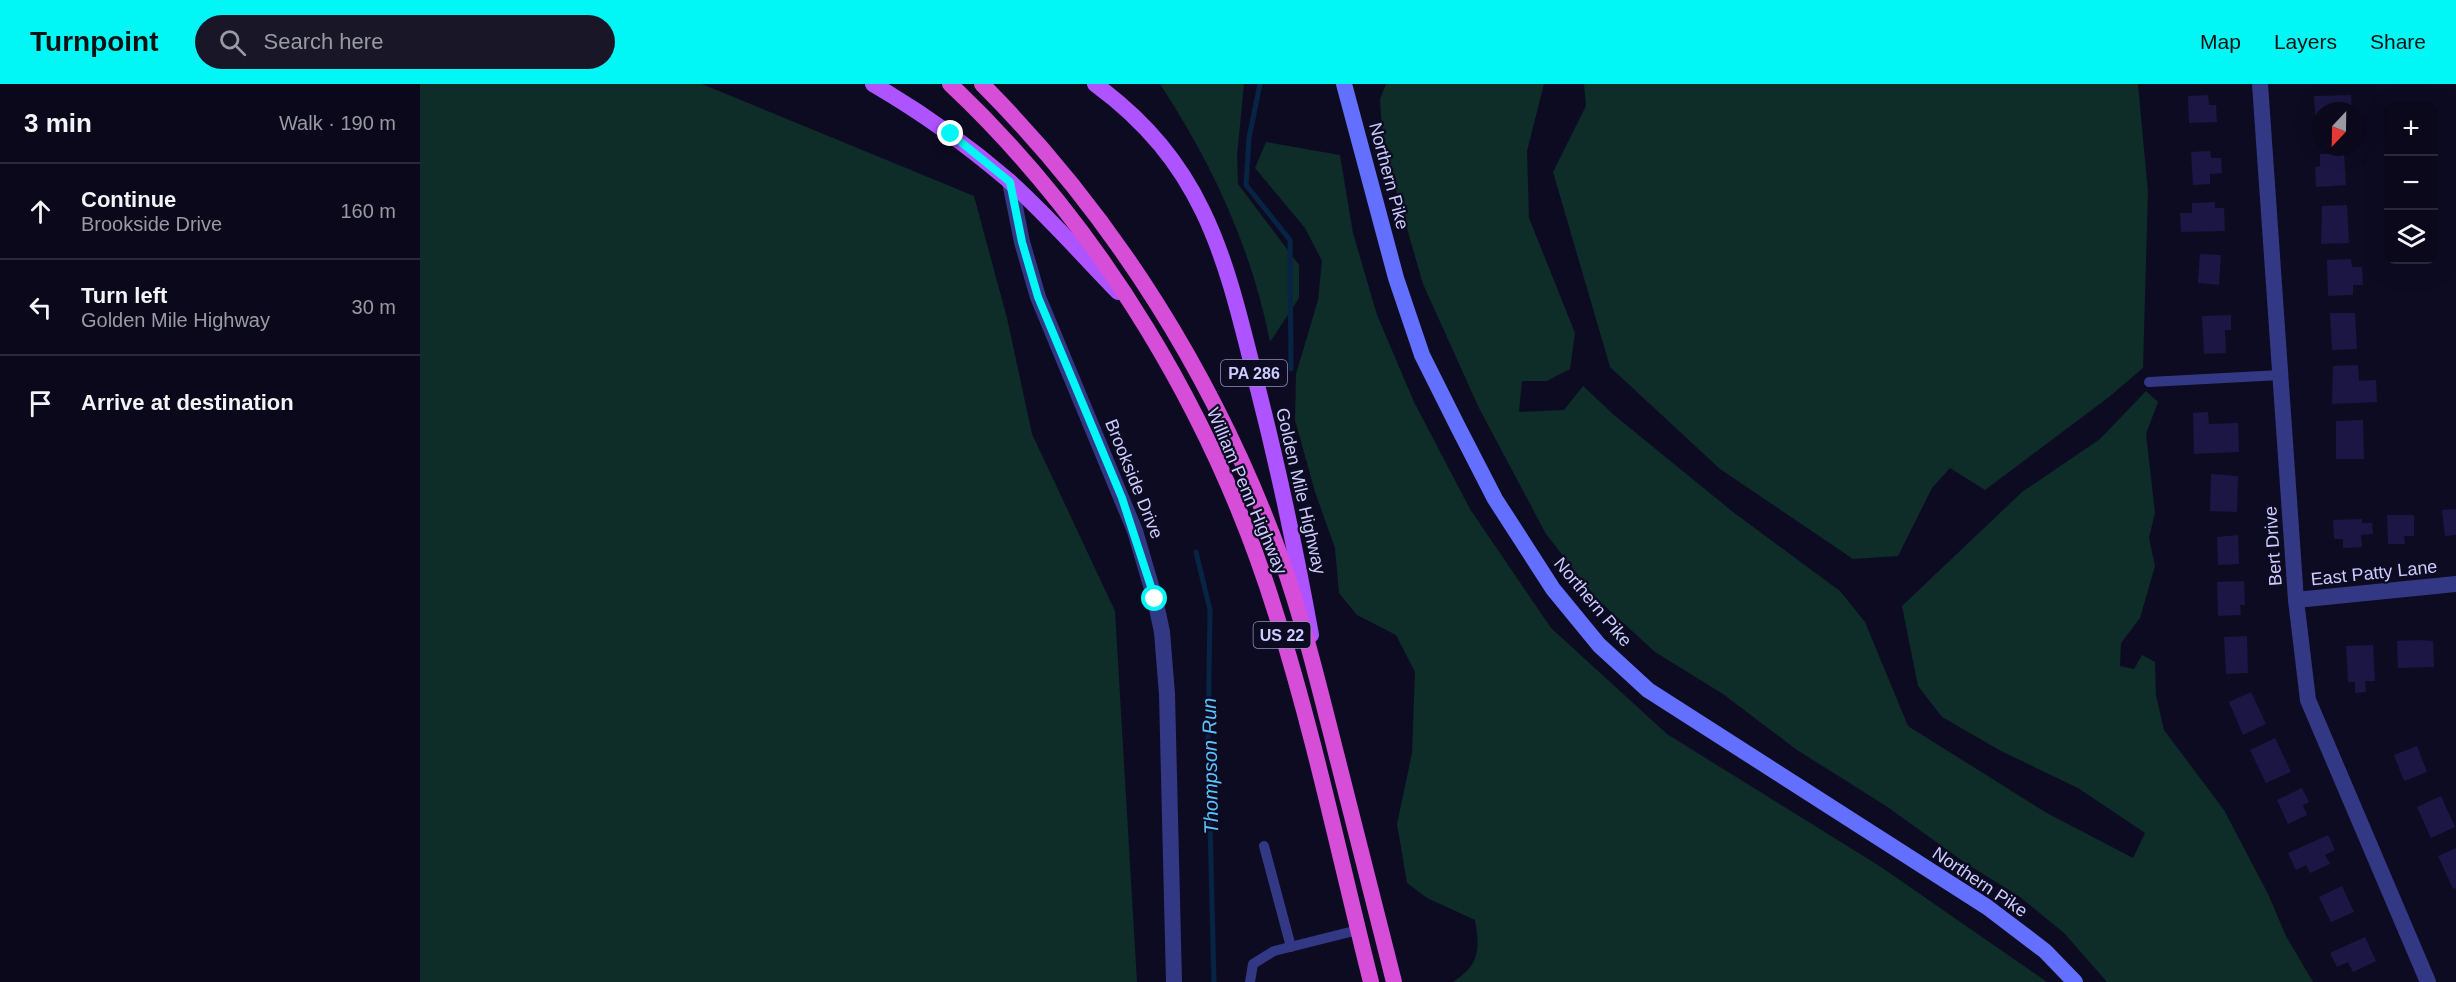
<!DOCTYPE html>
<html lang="en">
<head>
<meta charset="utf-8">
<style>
  body { margin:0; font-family:Arial,sans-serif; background:#181627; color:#f1f3f6 }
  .controls { position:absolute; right:18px; top:18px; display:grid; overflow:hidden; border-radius:12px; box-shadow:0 6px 24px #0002 }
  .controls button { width:54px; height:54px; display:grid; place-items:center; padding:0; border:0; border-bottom:2px solid #2a2939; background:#0a081a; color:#f1f3f6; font:30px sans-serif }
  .compass { position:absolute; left:1892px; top:18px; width:54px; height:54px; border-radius:50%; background:#0a081a; box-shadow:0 6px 24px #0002; rotate:202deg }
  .stop { position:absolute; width:18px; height:18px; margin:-14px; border:4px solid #00f7f6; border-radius:50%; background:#fff }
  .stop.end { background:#00f7f6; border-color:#fff; box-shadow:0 2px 6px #0008 }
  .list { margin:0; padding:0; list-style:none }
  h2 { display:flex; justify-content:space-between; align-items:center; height:78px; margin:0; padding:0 24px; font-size:26px }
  h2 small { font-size:20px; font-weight:400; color:#999aa2 }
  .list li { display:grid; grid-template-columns:39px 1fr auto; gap:18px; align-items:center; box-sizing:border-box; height:96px; padding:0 24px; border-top:2px solid #2a2939 }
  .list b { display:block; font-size:22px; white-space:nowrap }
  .list p { margin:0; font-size:20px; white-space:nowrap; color:#999aa2 }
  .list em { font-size:20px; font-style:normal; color:#999aa2 }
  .icon { flex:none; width:33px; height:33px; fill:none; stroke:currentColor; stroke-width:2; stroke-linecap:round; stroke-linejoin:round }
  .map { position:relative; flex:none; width:2036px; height:898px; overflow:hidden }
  header { display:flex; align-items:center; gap:36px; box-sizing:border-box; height:84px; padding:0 30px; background:#00f7f6; color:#111 }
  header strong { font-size:28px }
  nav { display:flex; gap:33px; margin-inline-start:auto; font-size:21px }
  .search { width:420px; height:54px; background:#181627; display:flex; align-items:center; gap:15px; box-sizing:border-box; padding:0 21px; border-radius:33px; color:#999aa2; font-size:22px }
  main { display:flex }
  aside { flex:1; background:#0a081a }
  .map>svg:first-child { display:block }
  .green { fill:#0e2c28 }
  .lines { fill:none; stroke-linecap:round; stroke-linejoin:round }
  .stream { stroke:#072445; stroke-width:5 }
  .building { fill:#1b1644 }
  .service { stroke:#333884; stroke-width:10 }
  .minor { stroke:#333884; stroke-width:16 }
  .secondary { stroke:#636fff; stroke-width:16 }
  .primary { stroke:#ad53ff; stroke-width:16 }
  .trunk { stroke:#d64dd8; stroke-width:16 }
  .route { stroke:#00f7f6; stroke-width:8 }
  .labels { text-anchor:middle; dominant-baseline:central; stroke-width:4.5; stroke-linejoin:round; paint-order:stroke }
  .shield { fill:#0d0b22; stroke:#9392bd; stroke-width:1.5 }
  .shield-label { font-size:16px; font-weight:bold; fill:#cdccff }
  .street-label { font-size:18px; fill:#cdccff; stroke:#0d0b22 }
  .water-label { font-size:20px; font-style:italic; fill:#5ac4ff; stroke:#0d0b22 }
</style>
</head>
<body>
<header>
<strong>Turnpoint</strong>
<div class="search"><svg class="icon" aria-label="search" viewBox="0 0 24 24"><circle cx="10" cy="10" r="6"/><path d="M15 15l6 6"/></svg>Search here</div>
<nav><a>Map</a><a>Layers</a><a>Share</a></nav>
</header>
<main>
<aside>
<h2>3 min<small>Walk · 190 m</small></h2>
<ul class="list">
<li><svg class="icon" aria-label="ahead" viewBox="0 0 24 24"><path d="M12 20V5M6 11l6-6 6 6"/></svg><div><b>Continue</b><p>Brookside Drive</p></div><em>160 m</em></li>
<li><svg class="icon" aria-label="left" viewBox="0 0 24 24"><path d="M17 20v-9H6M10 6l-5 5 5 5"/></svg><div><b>Turn left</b><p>Golden Mile Highway</p></div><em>30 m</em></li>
<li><svg class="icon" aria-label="arrive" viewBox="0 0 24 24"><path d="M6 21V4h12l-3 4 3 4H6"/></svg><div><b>Arrive at destination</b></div></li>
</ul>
</aside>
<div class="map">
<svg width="2036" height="898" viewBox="0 0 2036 898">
  <rect width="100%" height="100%" fill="#0d0b22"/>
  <g class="green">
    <path d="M 0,0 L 282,0 L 554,112 L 587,234 L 612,350 L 695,527 L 717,898 L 0,898 Z"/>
    <path d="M 740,0 L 824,0 L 817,72 L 818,100 L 879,181 L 879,214 L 850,258 C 832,165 792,79 740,0 Z"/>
    <path d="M 966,0 L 1124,0 L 1107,67 L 1109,134 L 1155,249 L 1150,285 L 1127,297 L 1102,297 L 1099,328 L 1144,326 L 1163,302 L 1194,331 L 1313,428 L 1420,507 L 1445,538 L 1488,642 L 1625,728 L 1713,774 L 1725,749 L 1658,704 L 1581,667 L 1522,633 L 1498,602 L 1482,522 L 1602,408 L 1680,355 L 1726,307 L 1738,318 L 1726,350 L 1735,429 L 1729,454 L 1735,482 L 1720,534 L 1701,559 L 1700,582 L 1714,585 L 1722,571 L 1735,578 L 1736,611 L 1744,646 L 1804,726 L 1848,810 L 1866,852 L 1893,898 L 1687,898 L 1644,849 L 1600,813 L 1547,780 L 1466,722 L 1377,666 L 1303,610 L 1235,568 L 1176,514 L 1126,450 L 1059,324 L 1003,200 L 963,61 L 960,15 Z"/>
    <path d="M 1164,0 L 1718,0 L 1728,108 L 1723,284 L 1689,313 L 1565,406 L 1530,384 L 1512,404 L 1478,472 L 1433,475 L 1300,385 L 1190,283 L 1133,88 L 1166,22 Z"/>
    <path d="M 846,58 L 920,71 L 933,149 L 957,231 L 994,318 L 1050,425 L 1131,544 L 1247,650 L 1461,783 L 1627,898 L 1033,898 C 1060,881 1060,865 1055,836 L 1007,814 L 987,799 L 977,740 L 992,669 L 995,588 L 976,551 L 937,531 L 919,509 L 915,464 L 895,408 L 875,336 L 876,290 L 898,216 L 902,177 L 885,144 L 835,84 Z"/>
  </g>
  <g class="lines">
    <g class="stream">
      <path d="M 840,0 L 829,54 L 826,101 L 870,156 L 871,285"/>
      <path d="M 776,468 L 790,526 L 788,660 L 794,898"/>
    </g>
  </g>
  <g class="building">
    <path d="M 1788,11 L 1789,21 L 1796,21 L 1797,38 L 1769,39 L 1768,12 Z"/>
    <path d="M 1931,11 L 1932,27 L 1901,27 L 1901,39 L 1896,39 L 1894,12 Z"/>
    <path d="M 1790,67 L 1791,74 L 1801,74 L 1802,89 L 1790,90 L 1790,100 L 1773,101 L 1771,68 Z"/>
    <path d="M 1924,69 L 1926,101 L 1896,103 L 1895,83 L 1900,82 L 1900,70 Z"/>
    <path d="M 1795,118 L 1795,124 L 1804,124 L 1805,147 L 1761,148 L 1760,129 L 1772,129 L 1772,119 Z"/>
    <path d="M 1927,121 L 1929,159 L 1901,160 L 1902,122 Z"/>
    <path d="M 1780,170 L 1801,171 L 1799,201 L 1778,199 Z"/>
    <path d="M 1931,175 L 1932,183 L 1942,183 L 1943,201 L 1933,201 L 1933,211 L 1908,212 L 1907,176 Z"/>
    <path d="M 1910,229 L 1935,229 L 1937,265 L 1912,266 Z"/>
    <path d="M 1811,231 L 1811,246 L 1805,246 L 1806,269 L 1784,270 L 1782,232 Z"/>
    <path d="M 1938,281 L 1939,297 L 1956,296 L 1957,318 L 1912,320 L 1913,282 Z"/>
    <path d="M 1788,328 L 1789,340 L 1818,339 L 1819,368 L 1774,370 L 1773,329 Z"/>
    <path d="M 1943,336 L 1944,375 L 1916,375 L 1916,337 Z"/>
    <path d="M 1791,390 L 1818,392 L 1817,428 L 1790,427 Z"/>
    <path d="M 2036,425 L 2036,451 L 2025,452 L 2022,426 Z"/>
    <path d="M 1967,431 L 1994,431 L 1994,452 L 1984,452 L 1985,460 L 1968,460 Z"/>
    <path d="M 1942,435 L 1942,439 L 1952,439 L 1953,450 L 1941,451 L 1942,463 L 1923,464 L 1923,455 L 1914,455 L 1913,436 Z"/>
    <path d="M 1818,451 L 1819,480 L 1798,481 L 1797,453 Z"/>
    <path d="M 1824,497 L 1825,521 L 1820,521 L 1821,531 L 1798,532 L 1797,498 Z"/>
    <path d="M 1827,552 L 1828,589 L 1806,590 L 1804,553 Z"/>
    <path d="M 1999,556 L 2013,557 L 2014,583 L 1978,584 L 1977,557 Z"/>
    <path d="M 1953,561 L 1955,597 L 1945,597 L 1946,608 L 1935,609 L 1935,598 L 1928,598 L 1926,562 Z"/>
    <path d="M 1831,608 L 1846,640 L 1823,651 L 1809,618 Z"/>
    <path d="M 1855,654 L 1871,688 L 1846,699 L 1830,666 Z"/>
    <path d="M 1997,662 L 2007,688 L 1984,697 L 1974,671 Z"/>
    <path d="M 1882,704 L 1889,718 L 1883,721 L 1887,731 L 1868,740 L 1857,716 Z"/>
    <path d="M 2021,712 L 2035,743 L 2011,754 L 1997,723 Z"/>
    <path d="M 1908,751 L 1915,766 L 1905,771 L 1910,780 L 1890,789 L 1886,781 L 1876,786 L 1868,769 Z"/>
    <path d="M 2036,764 L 2036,804 L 2033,805 L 2018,772 Z"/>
    <path d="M 1922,802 L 1934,828 L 1911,838 L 1899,813 Z"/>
    <path d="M 1945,853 L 1956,877 L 1933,888 L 1928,878 L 1917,883 L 1910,869 Z"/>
  </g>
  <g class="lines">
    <g class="service">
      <path d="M 1729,298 L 1861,291"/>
      <path d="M 844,762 L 871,863"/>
      <path d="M 830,898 L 833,880 L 854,867 L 938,846"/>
    </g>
    <g class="minor">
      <path d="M 1840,0 L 1876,516 L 1888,616 L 2008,898"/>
      <path d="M 590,98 L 602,158 L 618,213 L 715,447 L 735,515 L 742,548 L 747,610 L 754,898"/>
      <path d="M 1876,516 L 2036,500"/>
    </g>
    <path class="secondary" d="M 924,0 L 976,194 L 1002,271 L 1038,343 L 1075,415 L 1133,505 L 1179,561 L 1228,606 L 1567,823 L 1625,867 L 1655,898"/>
    <g class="primary">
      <path d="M 453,0 C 501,28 546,60 588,96 C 627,131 662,171 698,208"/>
      <path d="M 675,0 C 788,83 806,178 838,305 C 859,387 876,468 891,551"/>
    </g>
    <g class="trunk">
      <path d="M 530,0 C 681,142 795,333 856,530 C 894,650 920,775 951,898"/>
      <path d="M 562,0 C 695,133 797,297 861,474 C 884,539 900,606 917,673 C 936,748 955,823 974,898"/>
    </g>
  </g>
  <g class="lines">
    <path class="route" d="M 531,50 L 590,98 L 602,158 L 618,213 L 702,414 L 735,515"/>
  </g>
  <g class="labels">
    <g class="shield">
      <rect x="801" y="276" width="66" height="26" rx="4.5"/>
      <rect x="833.5" y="538" width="57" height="26" rx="4.5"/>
    </g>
    <g class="shield-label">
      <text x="834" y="289">PA 286</text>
      <text x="862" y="551">US 22</text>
    </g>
    <g class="street-label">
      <text transform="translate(969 92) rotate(75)">Northern Pike</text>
      <text transform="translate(714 395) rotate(68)">Brookside Drive</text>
      <text transform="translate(827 407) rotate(67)">William Penn Highway</text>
      <text transform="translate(881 407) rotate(77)">Golden Mile Highway</text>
      <text transform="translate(1853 462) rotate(-94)">Bert Drive</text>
      <text transform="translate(1954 489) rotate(-6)">East Patty Lane</text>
      <text transform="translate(1173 518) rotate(50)">Northern Pike</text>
      <text transform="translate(1560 798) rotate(34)">Northern Pike</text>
    </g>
    <g class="water-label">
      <text transform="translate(790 682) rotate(-91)">Thompson Run</text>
    </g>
  </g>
</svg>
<div class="controls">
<button>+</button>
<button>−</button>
<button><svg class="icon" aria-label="layers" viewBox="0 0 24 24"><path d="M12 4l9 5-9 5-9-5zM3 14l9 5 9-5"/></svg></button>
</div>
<svg class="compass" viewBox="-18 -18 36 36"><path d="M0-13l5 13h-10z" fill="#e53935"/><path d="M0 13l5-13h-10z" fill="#999aa2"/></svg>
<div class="stop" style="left:735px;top:515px"></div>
<div class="stop end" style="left:531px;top:50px"></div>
</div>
</main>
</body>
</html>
